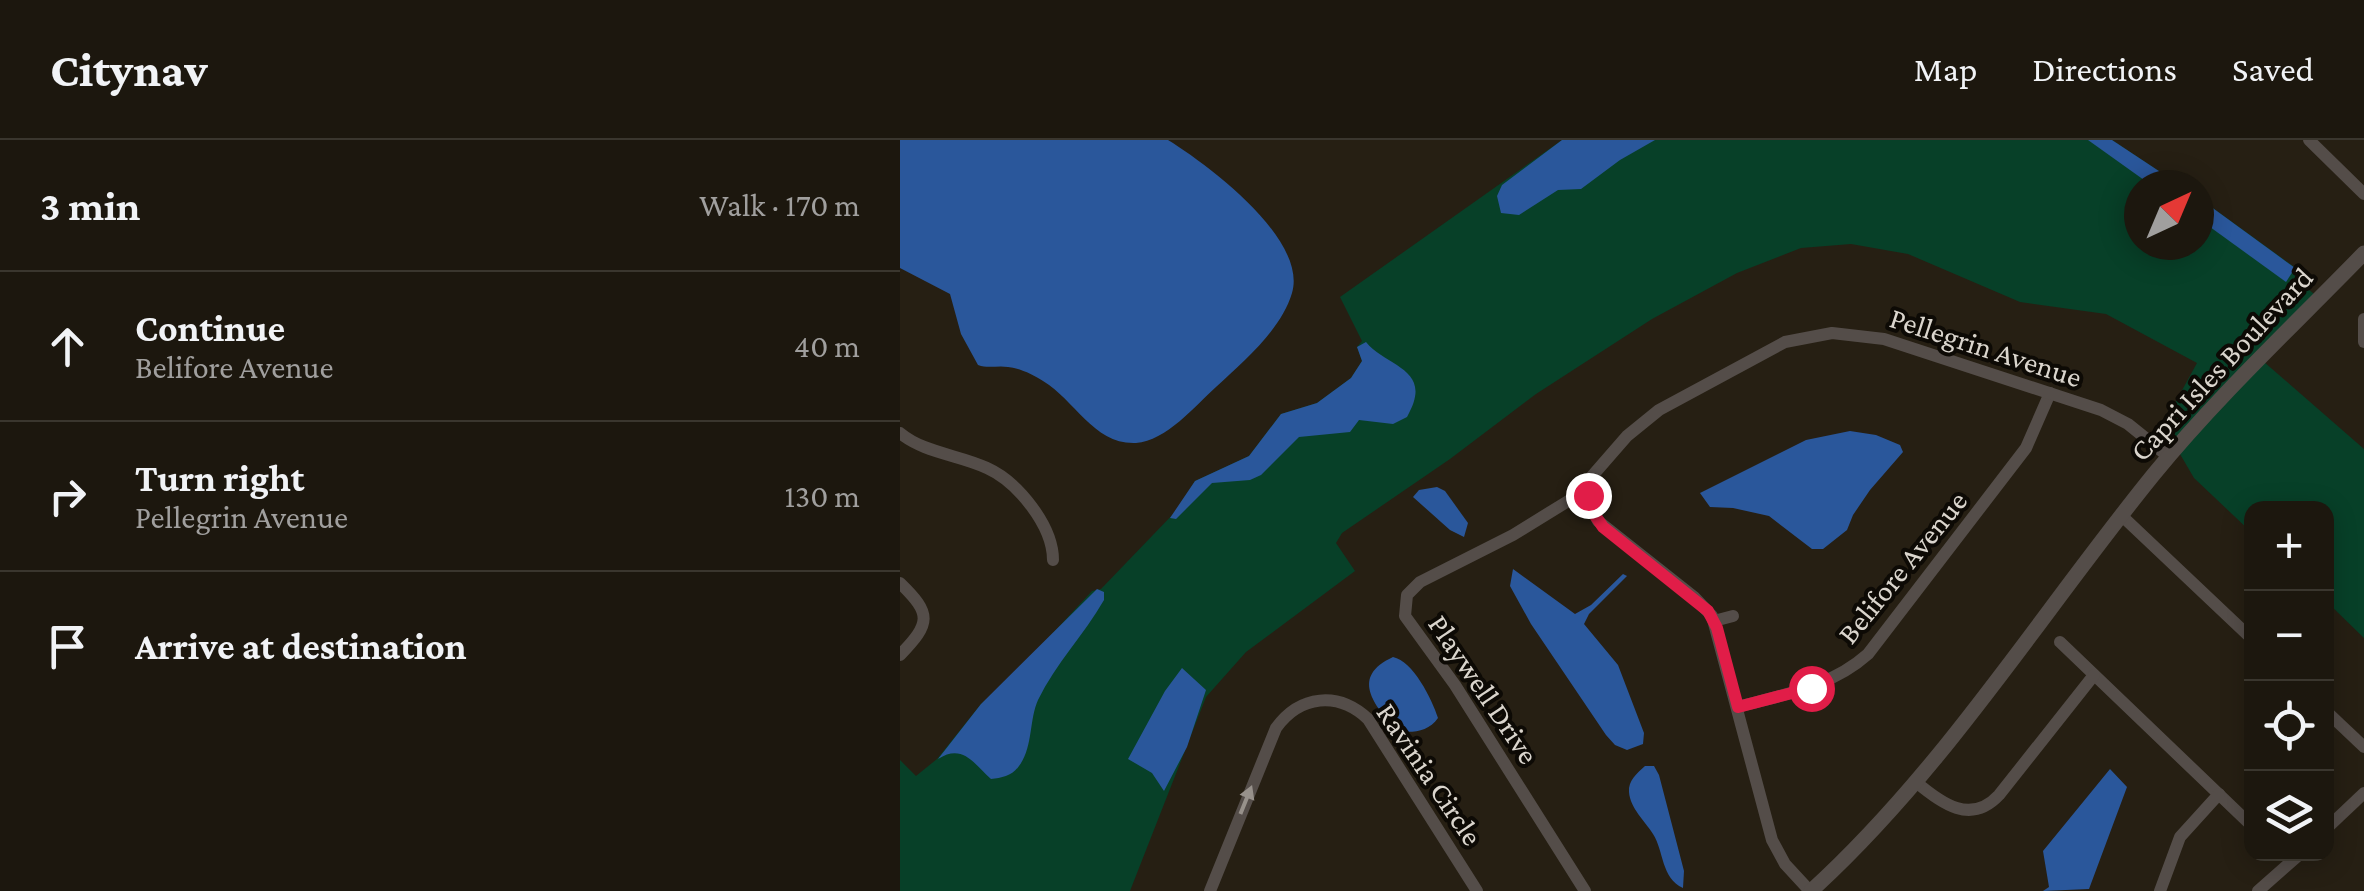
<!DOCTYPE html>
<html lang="en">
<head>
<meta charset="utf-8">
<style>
  body { margin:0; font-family:"Crimson Pro",serif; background:#252017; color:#f1f3f6 }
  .controls { position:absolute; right:30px; bottom:30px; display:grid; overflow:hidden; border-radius:20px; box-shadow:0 5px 25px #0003 }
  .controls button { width:90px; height:90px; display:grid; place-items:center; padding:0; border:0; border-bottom:2px solid #3a362e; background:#1c170e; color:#f1f3f6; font:50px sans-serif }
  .compass { position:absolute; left:1224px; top:30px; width:90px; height:90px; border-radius:50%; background:#1c170e; box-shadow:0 5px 25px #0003; rotate:44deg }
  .stop { position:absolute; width:30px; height:30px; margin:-22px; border:8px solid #e11d48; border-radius:50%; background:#fff }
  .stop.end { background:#e11d48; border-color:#fff; box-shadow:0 2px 10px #0008 }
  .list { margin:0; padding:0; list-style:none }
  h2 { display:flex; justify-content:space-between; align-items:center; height:130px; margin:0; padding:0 40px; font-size:42px }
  h2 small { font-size:32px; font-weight:400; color:#a09f9e }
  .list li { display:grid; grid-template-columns:65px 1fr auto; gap:30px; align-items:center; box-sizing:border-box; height:150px; padding:0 40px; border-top:2px solid #3a362e }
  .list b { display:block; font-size:38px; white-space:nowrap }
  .list p { margin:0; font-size:32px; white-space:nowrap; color:#a09f9e }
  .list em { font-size:32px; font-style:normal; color:#a09f9e }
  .icon { flex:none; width:55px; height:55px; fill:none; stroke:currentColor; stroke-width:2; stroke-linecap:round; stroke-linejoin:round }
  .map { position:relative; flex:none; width:1464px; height:751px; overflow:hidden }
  header { display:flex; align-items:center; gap:60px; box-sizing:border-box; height:140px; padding:0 50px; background:#1c170e; border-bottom:2px solid #3a362e }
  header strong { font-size:48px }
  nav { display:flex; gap:55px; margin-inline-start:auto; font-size:35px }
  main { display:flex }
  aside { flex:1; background:#1c170e }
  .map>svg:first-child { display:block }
  .green { fill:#074028 }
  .water { fill:#2a579b }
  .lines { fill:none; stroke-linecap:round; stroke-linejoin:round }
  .minor { stroke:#544d49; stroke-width:12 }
  .tertiary { stroke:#544d49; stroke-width:15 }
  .oneway { fill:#97918b }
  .route { stroke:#e11d48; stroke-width:12 }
  .labels { text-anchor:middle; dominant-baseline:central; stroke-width:8; stroke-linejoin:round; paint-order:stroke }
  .street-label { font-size:30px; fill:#dad5cd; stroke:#0d0a05 }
</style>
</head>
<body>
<header>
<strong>Citynav</strong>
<nav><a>Map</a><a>Directions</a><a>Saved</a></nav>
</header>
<main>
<aside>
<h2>3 min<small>Walk · 170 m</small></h2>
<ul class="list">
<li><svg class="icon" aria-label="ahead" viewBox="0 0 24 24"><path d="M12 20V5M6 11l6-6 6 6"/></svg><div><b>Continue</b><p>Belifore Avenue</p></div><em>40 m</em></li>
<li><svg class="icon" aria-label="right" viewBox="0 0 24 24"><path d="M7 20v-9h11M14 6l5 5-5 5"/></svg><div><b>Turn right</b><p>Pellegrin Avenue</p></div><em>130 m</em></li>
<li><svg class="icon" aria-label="arrive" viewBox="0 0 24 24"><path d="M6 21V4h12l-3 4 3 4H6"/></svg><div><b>Arrive at destination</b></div></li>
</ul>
</aside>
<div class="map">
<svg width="1464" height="751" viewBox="0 0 1464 751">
  <rect width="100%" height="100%" fill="#261f13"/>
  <path class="green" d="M 662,0 L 1212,0 L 1280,45 L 1239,45 L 1239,105 L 1299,105 L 1299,58 L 1415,142 L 1408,149 L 1414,154 L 1356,215 L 1464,309 L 1464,498 L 1427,462 L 1426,368 L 1352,368 L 1351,392 L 1294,338 L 1263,285 L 1297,223 L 1206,174 L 1120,162 L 1008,114 L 951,104 L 901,108 L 837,133 L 752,179 L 636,254 L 550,319 L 442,393 L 436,403 L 455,431 L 346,512 L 306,557 L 230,751 L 0,751 L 0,620 L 16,636 L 37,619 L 81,564 L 111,538 L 192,451 L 201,449 L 277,370 L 295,341 L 349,316 L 381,274 L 417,263 L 451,238 L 462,221 L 457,207 L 462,201 L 440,157 Z"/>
  <g class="water">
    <path d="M 0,0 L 268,0 C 307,24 408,99 392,153 C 381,190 344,221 316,247 C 295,266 266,301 236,303 C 194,305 175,260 143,241 C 134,235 120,228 108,227 C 97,225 89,229 78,225 L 61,194 L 50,154 L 0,128 Z"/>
    <path d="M 662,0 L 755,0 L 720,20 L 681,49 L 658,50 L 619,75 L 601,73 L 597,56 L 602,45 Z"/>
    <path d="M 1188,0 L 1212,0 L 1280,45 L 1251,45 Z"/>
    <path d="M 1299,58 L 1395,128 L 1386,142 L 1299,79 Z"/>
    <path d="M 466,202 C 487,228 535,228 507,277 L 493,284 L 459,280 L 450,292 L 399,297 L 361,335 L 350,340 L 312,343 L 276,379 L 270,378 L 295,341 L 349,316 L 381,274 L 417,263 L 451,238 L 462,221 L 457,207 Z"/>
    <path d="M 950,291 L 976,295 L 1000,305 L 1003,312 L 970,350 L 953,375 L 947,390 L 923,409 L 912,409 L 869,376 L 833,368 L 810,367 L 800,353 L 906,300 Z"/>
    <path d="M 537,347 L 545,351 L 568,383 L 564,397 L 550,390 L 513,357 L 519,350 Z"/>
    <path d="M 613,429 L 675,474 L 691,465 L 723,434 L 727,436 L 689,474 L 684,484 L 718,525 L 744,593 L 743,604 L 727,610 L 715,605 L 706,595 L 631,484 L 610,446 Z"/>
    <path d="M 197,449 L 204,452 L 204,460 C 184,495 156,523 138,560 C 129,580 133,608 119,626 C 112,636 102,638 91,639 C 74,624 63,603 38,619 L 81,564 Z"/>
    <path d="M 493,517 C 513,521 532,559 538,578 C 528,592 513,593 496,591 C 474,564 450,537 493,517 Z"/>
    <path d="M 282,528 L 306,550 L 287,607 L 264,651 L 252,633 L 228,619 L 265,551 Z"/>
    <path d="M 745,626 L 754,626 L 759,635 L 784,731 L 783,748 C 761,738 764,711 753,694 C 745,681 730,668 729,652 C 728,641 737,633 745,626 Z"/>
    <path d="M 1210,629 L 1227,647 L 1189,749 L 1143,751 L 1149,747 L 1143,711 Z"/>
  </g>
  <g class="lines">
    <g class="minor">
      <path d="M 1409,0 L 1464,54"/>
      <path d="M 1464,179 L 1464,202"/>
      <path d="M 0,293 C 24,313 60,315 87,328 C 118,342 153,386 153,420"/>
      <path d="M 690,341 L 689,364 L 698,381 L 794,457 L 812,476 L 872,700 L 885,724 L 910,751"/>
      <path d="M 1222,376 L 1352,499"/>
      <path d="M 0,443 C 32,474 31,483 0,515"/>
      <path d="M 814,481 L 833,476"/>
      <path d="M 1160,502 L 1352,686"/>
      <path d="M 838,567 C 885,554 931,547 968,514 L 1126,308 L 1150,253"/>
      <path d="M 1426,571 L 1464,607"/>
      <path d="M 1016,642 C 1042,664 1071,685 1099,655 L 1194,535"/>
      <path d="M 1426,689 L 1464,653"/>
      <path d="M 310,751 L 376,588 C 400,555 438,551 468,579 L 577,751"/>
      <path d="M 685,751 L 555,545 L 505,476 L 507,455 L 520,442 L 613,395 L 673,358 L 727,296 L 759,270 L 885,202 L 932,193 L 984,199 L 1201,270 L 1228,284 L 1269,317"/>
      <path d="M 1260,751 L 1280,697 L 1319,654"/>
      <path d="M 1358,751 L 1400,714"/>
    </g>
    <path class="tertiary" d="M 911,751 C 1044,630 1141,473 1254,334 C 1318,256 1394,185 1464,113"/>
  </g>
  <defs><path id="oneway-solid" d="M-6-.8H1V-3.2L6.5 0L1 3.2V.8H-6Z" transform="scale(2.5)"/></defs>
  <use class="oneway" href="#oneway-solid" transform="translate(346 660) rotate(-68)"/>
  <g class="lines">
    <path class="route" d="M 688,355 L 694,374 L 703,387 L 808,471 L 817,488 L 838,567 L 911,548"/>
  </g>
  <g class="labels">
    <g class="street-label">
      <text transform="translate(1086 207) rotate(18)">Pellegrin Avenue</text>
      <text transform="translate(1321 224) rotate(-47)">Capri Isles Boulevard</text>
      <text transform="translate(1002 427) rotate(-51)">Belifore Avenue</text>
      <text transform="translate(584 549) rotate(56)">Playwell Drive</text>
      <text transform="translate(530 634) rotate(56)">Ravinia Circle</text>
    </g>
  </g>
</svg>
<div class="controls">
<button>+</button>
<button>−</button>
<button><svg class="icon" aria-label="locate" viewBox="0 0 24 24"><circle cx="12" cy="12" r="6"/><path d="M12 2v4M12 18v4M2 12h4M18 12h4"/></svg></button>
<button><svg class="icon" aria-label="layers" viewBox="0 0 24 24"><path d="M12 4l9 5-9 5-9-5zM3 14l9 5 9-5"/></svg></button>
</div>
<svg class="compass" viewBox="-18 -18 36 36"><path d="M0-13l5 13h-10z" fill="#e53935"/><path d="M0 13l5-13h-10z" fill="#a09f9e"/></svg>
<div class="stop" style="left:911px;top:548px"></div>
<div class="stop end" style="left:688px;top:355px"></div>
</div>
</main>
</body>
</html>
